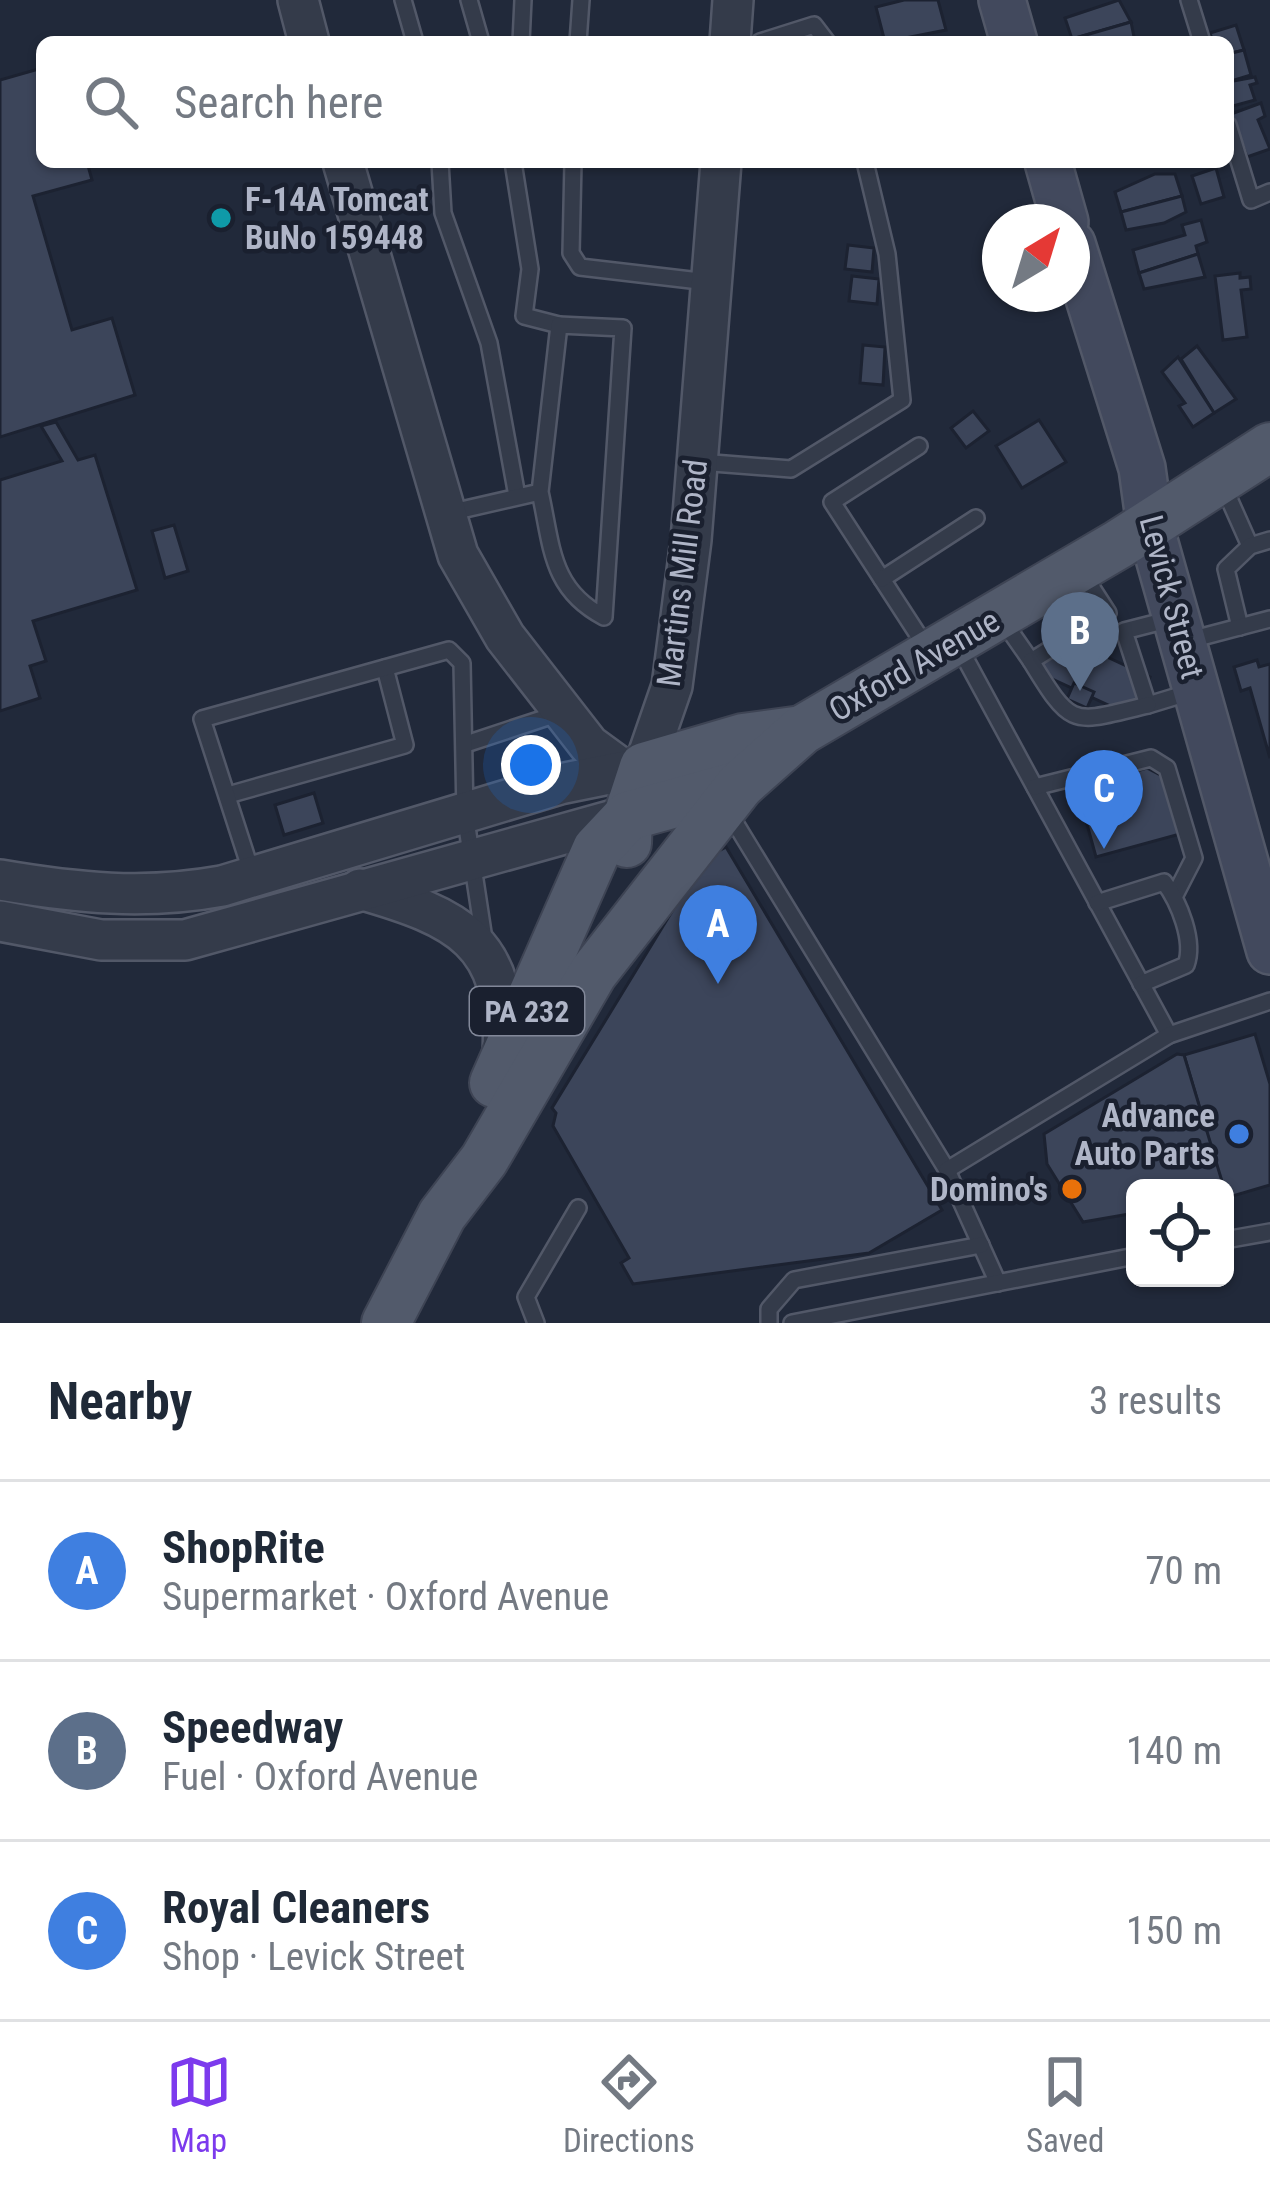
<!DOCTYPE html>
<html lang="en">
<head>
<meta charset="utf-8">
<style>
  body { margin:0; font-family:"Roboto Condensed",sans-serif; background:#f6f6f7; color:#1f2937 }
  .controls { position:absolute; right:36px; bottom:36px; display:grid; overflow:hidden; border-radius:18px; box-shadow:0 3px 9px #0004 }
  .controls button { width:108px; height:108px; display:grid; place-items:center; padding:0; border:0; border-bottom:3px solid #e0e1e3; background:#fff; color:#1f2937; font:60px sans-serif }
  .compass { position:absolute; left:982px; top:204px; width:108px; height:108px; border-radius:50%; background:#fff; box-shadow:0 3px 9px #0004; rotate:38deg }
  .you { position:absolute; left:531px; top:765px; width:42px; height:42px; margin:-30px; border:9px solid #fff; border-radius:50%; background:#1a73e8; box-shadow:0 0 0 18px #1a73e833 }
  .badge { display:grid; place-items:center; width:78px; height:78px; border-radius:50%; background:#7c3aed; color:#fff; font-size:39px; font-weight:700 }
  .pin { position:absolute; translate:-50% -99px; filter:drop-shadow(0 3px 6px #0008) }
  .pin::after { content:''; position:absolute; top:63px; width:42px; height:36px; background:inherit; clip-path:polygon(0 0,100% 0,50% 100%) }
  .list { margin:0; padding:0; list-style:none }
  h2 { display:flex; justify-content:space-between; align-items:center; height:156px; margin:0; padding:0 48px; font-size:51px }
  h2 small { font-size:39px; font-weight:400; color:#747a83 }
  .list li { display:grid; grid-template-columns:78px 1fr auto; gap:36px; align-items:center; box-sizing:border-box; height:180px; padding:0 48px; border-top:3px solid #e0e1e3 }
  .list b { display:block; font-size:45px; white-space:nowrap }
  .list p { margin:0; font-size:39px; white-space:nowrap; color:#747a83 }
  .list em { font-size:39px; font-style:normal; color:#747a83 }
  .icon { flex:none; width:66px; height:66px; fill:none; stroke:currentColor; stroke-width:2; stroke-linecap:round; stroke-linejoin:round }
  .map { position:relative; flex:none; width:1270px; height:1323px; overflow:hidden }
  .search { position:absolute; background:#fff; box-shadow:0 3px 9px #0004; left:36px; right:36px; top:36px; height:132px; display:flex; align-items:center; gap:30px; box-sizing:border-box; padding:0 42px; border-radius:18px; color:#747a83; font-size:45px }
  .sheet { height:696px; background:#fff }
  nav { display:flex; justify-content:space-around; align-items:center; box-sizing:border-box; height:168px; border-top:3px solid #e0e1e3; background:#fff; font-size:33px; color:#747a83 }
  nav a { display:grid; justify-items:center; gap:6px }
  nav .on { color:#7c3aed }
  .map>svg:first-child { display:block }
  .building { fill:#3c455a; stroke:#1c2231; stroke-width:3 }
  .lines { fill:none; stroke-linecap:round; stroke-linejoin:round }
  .service-casing { stroke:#525868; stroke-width:20 }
  .tertiary-casing { stroke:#525868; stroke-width:44 }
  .secondary-casing { stroke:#525868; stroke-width:50 }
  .primary-casing { stroke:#3e4454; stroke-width:52 }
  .service { stroke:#343b4a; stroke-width:15 }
  .tertiary { stroke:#343b4a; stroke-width:39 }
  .secondary { stroke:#42495d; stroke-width:45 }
  .primary { stroke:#525a6b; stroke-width:48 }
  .culture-dot { fill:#0f9aa8; stroke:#1a202f; stroke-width:4.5 }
  .shop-dot { fill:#3f7fe0; stroke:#1a202f; stroke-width:4.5 }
  .food-dot { fill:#e8710a; stroke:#1a202f; stroke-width:4.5 }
  .labels { text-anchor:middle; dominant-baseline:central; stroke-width:9; stroke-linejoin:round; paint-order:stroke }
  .shield { fill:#1a202f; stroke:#828899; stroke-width:3 }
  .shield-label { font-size:30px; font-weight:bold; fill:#afb5c7 }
  .poi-label { font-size:33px; font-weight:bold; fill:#afb5c7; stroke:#1a202f; text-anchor:end }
  .street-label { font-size:33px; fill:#afb5c7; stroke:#1a202f }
</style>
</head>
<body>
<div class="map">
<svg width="1270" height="1323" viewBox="0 0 1270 1323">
  <rect width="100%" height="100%" fill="#21293a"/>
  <g class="building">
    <path d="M 904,0 L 938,0 L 946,30 L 885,42 L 876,7 Z"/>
    <path d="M 1119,0 L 1131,22 L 1072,39 L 1065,18 Z"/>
    <path d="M 1131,22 L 1135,42 L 1073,42 L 1072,39 Z"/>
    <path d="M 1236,25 L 1244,50 L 1228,54 L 1228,42 L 1213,42 L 1210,33 Z"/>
    <path d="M 1244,50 L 1251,75 L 1228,82 L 1228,54 Z"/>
    <path d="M 42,68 L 42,162 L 87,162 L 92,180 L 33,196 L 72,330 L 112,318 L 135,395 L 0,437 L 0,80 Z"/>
    <path d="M 1255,77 L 1257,83 L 1250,85 L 1255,100 L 1233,106 L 1228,82 Z"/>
    <path d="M 1261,103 L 1265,116 L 1258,120 L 1270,149 L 1247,157 L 1231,114 Z"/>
    <path d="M 1216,168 L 1224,197 L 1201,204 L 1192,176 Z"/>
    <path d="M 1155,174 L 1175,174 L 1182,196 L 1121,212 L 1115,192 Z"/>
    <path d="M 1182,196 L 1186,212 L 1164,223 L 1126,230 L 1121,212 Z"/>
    <path d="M 1201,220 L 1207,242 L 1196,246 L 1198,254 L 1139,273 L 1133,250 L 1185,235 L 1182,225 Z"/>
    <path d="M 848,245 L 874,248 L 872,272 L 845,269 Z"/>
    <path d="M 1198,254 L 1205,277 L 1144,289 L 1139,273 Z"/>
    <path d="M 1240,273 L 1240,278 L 1250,277 L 1251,289 L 1241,290 L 1247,337 L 1223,340 L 1215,276 Z"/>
    <path d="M 852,276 L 879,279 L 877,304 L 849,301 Z"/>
    <path d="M 863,345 L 885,347 L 883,385 L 860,383 Z"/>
    <path d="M 1197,346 L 1236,399 L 1214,413 L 1181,359 Z"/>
    <path d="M 1178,357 L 1214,413 L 1193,427 L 1179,406 L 1185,403 L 1162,372 Z"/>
    <path d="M 973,411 L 989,431 L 966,448 L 951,428 Z"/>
    <path d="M 1039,420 L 1066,462 L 1022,488 L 996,446 Z"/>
    <path d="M 56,422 L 78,460 L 95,455 L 137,590 L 33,621 L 46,661 L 30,666 L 40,698 L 0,711 L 0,480 L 62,461 L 41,426 Z"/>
    <path d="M 174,525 L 188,571 L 165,578 L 152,531 Z"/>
    <path d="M 1051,631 L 1150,677 L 1132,716 L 1033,670 Z"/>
    <path d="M 1257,660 L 1259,667 L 1270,664 L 1270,758 L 1250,688 L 1241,691 L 1234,667 Z"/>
    <path d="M 1074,683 L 1094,692 L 1087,708 L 1067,699 Z"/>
    <path d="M 1147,768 L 1164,777 L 1180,834 L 1096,857 L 1077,788 Z"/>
    <path d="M 314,793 L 323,823 L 284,835 L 275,805 Z"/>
    <path d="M 726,847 L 942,1210 L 869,1253 L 633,1284 L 621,1263 L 629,1258 L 553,1126 L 556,1113 L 552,1108 L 704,859 Z"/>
    <path d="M 1255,1034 L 1270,1084 L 1270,1185 L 1226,1198 L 1184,1055 Z"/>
    <path d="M 1177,1054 L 1184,1055 L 1224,1188 L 1135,1188 L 1135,1213 L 1083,1222 L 1047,1164 L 1044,1134 Z"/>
  </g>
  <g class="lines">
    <g class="service-casing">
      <g id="service">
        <path d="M 403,0 L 415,42"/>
        <path d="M 469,0 L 481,42"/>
        <path d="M 1189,0 L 1202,42"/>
        <path d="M 521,42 L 523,0"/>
        <path d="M 578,42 L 581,0"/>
        <path d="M 760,42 L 814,25 L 827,42"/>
        <path d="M 1228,125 L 1251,200 L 1270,192"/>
        <path d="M 440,162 L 443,213 L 489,343 L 517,496"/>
        <path d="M 513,162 L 530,269 L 524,316 L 559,325"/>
        <path d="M 573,162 L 571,253 L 580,267 L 708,282"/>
        <path d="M 919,446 L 832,502 L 926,647"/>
        <path d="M 700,462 L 791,469 L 902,400 L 887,254 L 865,162"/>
        <path d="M 1222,483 L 1250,546"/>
        <path d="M 448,513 L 540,492 C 552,545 550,589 604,617 L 623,328 L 559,325 L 540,492"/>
        <path d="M 882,579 L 976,518"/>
        <path d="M 1001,618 L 1031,661 L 1108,613 L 1081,571"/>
        <path d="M 1171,619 L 1124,631 L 1148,705 L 1194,691"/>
        <path d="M 1240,627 L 1226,569 L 1250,546 L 1270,540"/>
        <path d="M 1186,641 L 1270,619"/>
        <path d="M 959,647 L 1169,1035"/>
        <path d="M 1031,661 C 1073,730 1072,723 1148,705"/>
        <path d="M 466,744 L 560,713"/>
        <path d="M 1035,787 L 1151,758 L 1167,768 L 1194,858 L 1174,897"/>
        <path d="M 228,795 L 405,745 L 385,668"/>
        <path d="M 729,813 L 947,1170 L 998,1283"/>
        <path d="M 252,874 L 202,719 L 449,650 L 462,663 L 465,814 L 484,939"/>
        <path d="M 1097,903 L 1164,882 C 1179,902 1195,941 1186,965 L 1141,984"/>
        <path d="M 947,1170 L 1169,1035 L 1270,1001"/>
        <path d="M 1225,1240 L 1270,1232"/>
        <path d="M 536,1323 L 526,1297 L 578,1208"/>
        <path d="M 769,1323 L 769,1309 L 794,1280 L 981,1245"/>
        <path d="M 792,1323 L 1135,1256"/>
      </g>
    </g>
    <g class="tertiary-casing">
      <g id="tertiary">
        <path d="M 298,0 L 309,42"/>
        <path d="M 730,42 L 733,0"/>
        <path d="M 343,162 L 458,555 L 505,637 L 589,745 L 626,772"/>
        <path d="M 0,880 C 76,893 145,900 222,886 L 560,784 L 644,767 L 672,686 L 691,540 L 721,162"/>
        <path d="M 360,889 C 458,917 509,941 503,1052"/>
        <path d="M 0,921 L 101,940 L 185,940 L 628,816"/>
      </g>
    </g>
    <g class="secondary-casing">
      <g id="secondary">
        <path d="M 1002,0 L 1014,42"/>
        <path d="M 1048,162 L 1065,222"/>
        <path d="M 1072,244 L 1142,468 L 1150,526 L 1270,951"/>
      </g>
    </g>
    <g class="primary-casing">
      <g id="primary">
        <path d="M 627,843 L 628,816 L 644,767 L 743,738 L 802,730"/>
        <path d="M 494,1083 L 597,849 L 628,816 L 740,785"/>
        <path d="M 386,1323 L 442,1215 L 484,1160 L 593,973 L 740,785 L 802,730 L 1119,544 L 1270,447"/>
      </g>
    </g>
    <use href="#service" class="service"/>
    <use href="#tertiary" class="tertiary"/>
    <use href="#secondary" class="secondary"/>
    <use href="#primary" class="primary"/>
  </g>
  <circle class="culture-dot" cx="221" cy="218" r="12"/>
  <circle class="shop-dot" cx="1239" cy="1134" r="12"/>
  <circle class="food-dot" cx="1072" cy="1189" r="12"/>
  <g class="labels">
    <rect class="shield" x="470" y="987" width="114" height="48" rx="9"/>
    <g class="shield-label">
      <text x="527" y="1011">PA 232</text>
    </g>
    <g class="poi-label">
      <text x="245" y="199" text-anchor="start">F-14A Tomcat<tspan x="245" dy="38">BuNo 159448</tspan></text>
      <text x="1215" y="1115">Advance<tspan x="1215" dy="38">Auto Parts</tspan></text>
      <text x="1048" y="1189">Domino's</text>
    </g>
    <g class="street-label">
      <text transform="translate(682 573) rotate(-83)">Martins Mill Road</text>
      <text transform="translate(1172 597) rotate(75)">Levick Street</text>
      <text transform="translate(914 665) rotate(-30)">Oxford Avenue</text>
    </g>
  </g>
</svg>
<div class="controls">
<button><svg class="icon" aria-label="locate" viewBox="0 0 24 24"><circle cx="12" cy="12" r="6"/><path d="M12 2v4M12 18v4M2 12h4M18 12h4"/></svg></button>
</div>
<svg class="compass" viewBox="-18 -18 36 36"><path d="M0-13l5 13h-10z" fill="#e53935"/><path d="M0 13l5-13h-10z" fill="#747a83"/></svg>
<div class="you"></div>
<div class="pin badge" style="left:718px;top:984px;background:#3f7fe0">A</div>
<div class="pin badge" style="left:1080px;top:691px;background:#5c6f8a">B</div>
<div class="pin badge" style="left:1104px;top:849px;background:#3f7fe0">C</div>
<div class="search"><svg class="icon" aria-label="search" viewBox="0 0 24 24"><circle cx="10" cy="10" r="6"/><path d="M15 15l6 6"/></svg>Search here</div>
</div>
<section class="sheet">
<h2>Nearby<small>3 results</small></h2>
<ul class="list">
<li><span class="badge" style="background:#3f7fe0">A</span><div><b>ShopRite</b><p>Supermarket · Oxford Avenue</p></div><em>70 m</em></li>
<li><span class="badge" style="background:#5c6f8a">B</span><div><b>Speedway</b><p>Fuel · Oxford Avenue</p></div><em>140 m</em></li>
<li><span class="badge" style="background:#3f7fe0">C</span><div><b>Royal Cleaners</b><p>Shop · Levick Street</p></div><em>150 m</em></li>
</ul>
</section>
<nav>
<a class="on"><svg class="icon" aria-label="map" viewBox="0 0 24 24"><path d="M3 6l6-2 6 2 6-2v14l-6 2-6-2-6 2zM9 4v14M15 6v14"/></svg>Map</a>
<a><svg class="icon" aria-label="directions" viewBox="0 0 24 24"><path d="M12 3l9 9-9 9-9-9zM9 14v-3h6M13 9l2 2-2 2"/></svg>Directions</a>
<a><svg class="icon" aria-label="saved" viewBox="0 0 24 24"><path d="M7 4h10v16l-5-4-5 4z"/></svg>Saved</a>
</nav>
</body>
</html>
